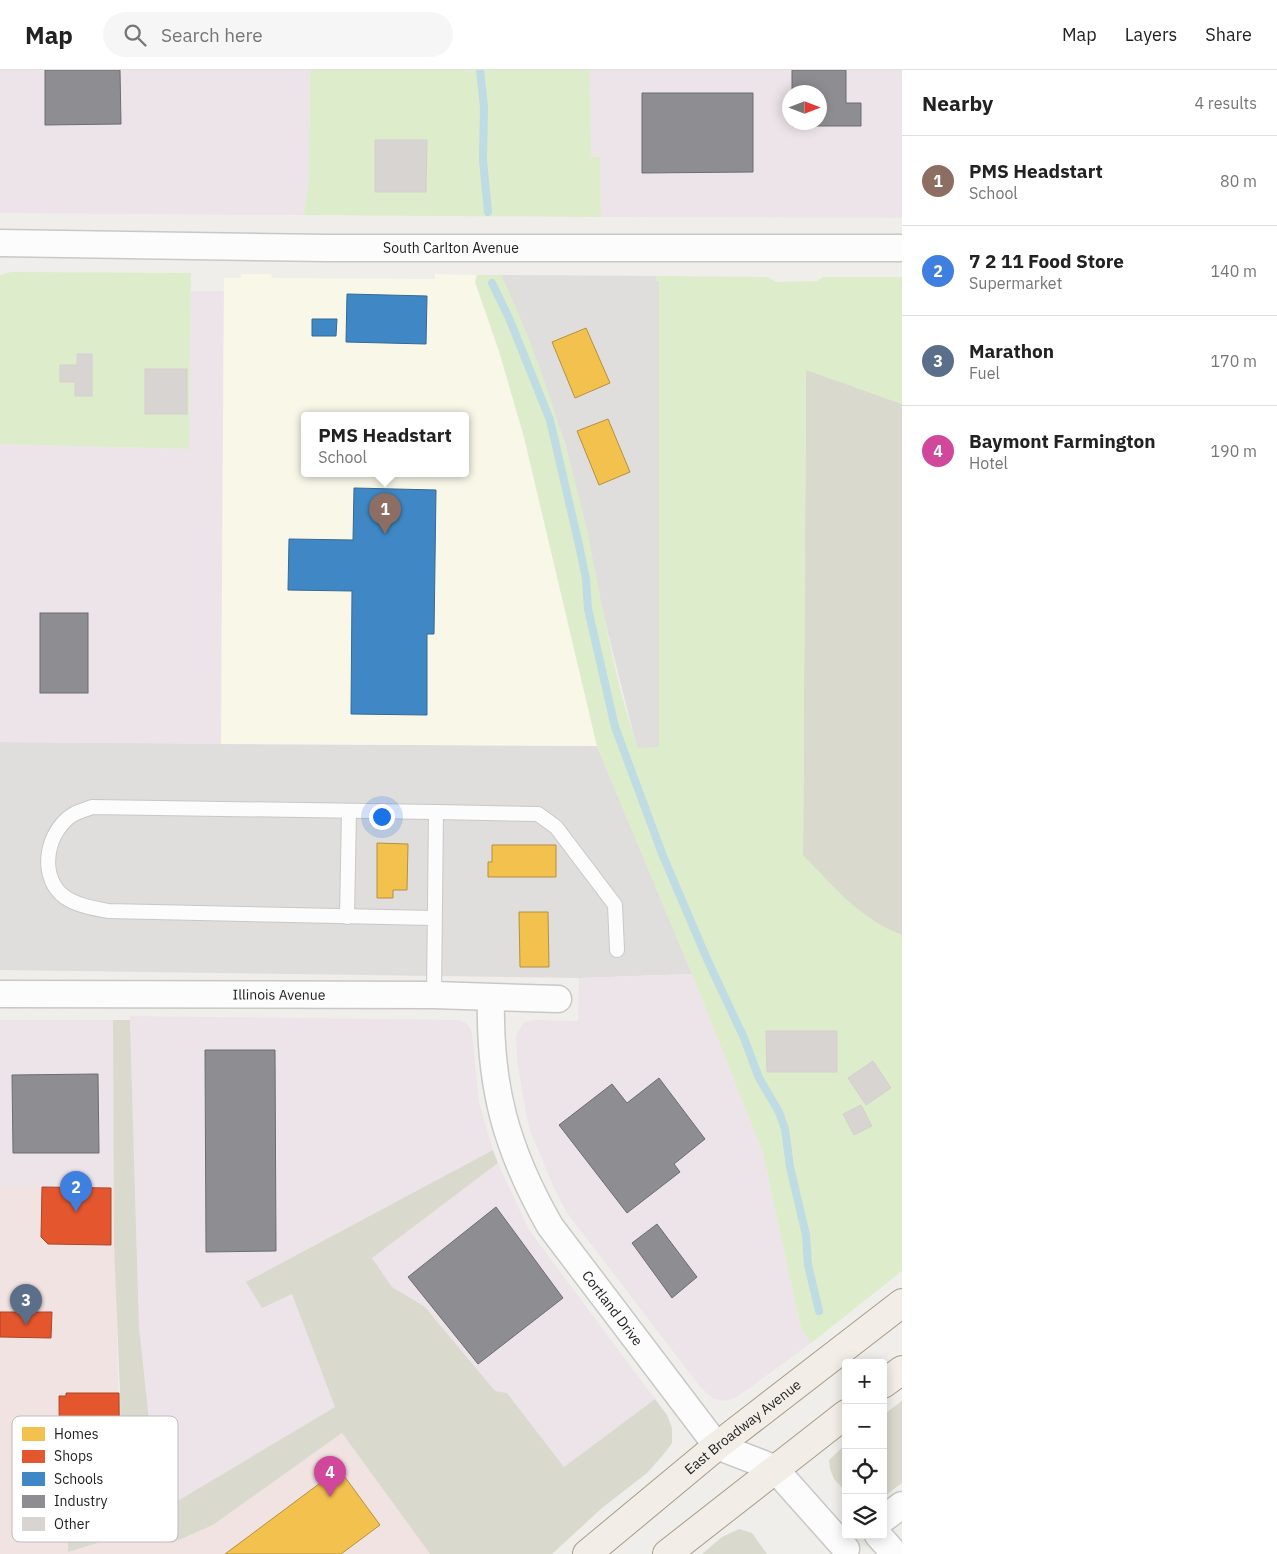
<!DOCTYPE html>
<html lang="en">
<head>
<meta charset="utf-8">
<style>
  body { margin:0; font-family:"IBM Plex Sans",sans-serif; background:#f6f6f6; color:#222 }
  .controls { position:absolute; right:15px; bottom:15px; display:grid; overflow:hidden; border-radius:5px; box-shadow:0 2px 12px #0003 }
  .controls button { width:45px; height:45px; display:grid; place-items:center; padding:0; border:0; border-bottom:1px solid #e0e0e0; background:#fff; color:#222; font:25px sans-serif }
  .compass { position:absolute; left:782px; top:15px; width:45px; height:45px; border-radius:50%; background:#fff; box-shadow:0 2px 12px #0003; rotate:90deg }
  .you { position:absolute; left:381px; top:746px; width:18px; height:18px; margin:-12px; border:4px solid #fff; border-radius:50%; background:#1a73e8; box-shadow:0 0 0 8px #1a73e833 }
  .badge { display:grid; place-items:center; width:32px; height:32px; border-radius:50%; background:#6a6968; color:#fff; font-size:16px; font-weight:700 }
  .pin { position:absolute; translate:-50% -41px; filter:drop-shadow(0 1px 2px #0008) }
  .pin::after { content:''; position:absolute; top:26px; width:18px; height:15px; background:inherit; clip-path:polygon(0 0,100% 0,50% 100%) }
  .popup { position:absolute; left:301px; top:342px; width:168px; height:65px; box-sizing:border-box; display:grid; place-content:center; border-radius:5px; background:#fff; filter:drop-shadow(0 1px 4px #0005); font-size:16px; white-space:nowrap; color:#767676 }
  .popup b { font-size:19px; color:#222 }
  .popup::after { content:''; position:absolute; left:50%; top:100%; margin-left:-10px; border:10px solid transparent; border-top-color:#fff }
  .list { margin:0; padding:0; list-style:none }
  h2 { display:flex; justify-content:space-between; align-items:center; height:65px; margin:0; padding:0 20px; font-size:21px }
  h2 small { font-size:16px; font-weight:400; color:#767676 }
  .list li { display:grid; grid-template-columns:32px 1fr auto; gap:15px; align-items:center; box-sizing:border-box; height:90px; padding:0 20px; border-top:1px solid #e0e0e0 }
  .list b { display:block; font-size:19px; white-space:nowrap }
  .list p { margin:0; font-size:16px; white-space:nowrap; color:#767676 }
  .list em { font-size:16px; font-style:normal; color:#767676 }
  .icon { flex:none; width:28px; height:28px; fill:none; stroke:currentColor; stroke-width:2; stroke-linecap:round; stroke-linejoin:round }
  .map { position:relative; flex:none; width:902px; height:1484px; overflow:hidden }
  header { display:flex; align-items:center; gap:30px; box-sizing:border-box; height:70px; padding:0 25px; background:#fff; border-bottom:1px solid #e0e0e0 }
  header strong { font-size:24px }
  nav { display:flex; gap:28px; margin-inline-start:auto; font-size:18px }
  .search { width:350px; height:45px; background:#f6f6f6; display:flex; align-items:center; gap:12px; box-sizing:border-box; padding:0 18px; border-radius:28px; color:#767676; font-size:19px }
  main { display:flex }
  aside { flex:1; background:#fff }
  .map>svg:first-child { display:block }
  .residential { fill:#dfdedc }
  .commercial { fill:#f1e3e1 }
  .industrial { fill:#ede4e9; fill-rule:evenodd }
  .education { fill:#f8f7e8; fill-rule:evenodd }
  .construction { fill:#d9d9cd }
  .grass { fill:#ddeccb }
  .homes { fill:#f2c14e; stroke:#b49141 }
  .shops { fill:#e4572e; stroke:#aa472a }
  .schools { fill:#3f88c5; stroke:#366994 }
  .industry { fill:#8d8d92; stroke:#6d6d70 }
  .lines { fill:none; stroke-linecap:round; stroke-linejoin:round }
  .stream { stroke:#bfdbe3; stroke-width:8 }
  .building { fill:#d7d4d2; stroke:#d3d0cc }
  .service-casing { stroke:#c9c8c7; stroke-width:16 }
  .minor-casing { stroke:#c9c8c7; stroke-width:29 }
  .primary-casing { stroke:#a79c86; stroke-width:30 }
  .service { stroke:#fdfcfc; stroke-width:14 }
  .minor { stroke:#fdfcfc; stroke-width:26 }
  .primary { stroke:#f3ede7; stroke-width:28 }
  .labels { text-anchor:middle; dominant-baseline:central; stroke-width:5; stroke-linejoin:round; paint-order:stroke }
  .street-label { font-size:14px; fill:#222; stroke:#fff }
  .key { fill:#fff; stroke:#bdbdbd; stroke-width:1 }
  .key-label { font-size:14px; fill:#222 }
</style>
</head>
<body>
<header>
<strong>Map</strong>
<div class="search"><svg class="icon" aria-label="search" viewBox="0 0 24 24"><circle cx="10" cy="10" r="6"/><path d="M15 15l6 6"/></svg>Search here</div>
<nav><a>Map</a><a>Layers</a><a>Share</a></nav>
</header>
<main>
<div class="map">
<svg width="902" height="1484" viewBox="0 0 902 1484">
  <rect width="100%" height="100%" fill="#f0eeeb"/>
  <g class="residential">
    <path d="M 501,205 L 656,206 L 656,211 L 659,211 L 659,678 L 637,678 L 601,535 L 586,457 L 565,374 L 529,270 Z"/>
    <path d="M 0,672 L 597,676 L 692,904 L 579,908 L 0,900 Z"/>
  </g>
  <path class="commercial" d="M 0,1117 L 114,1117 L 121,1453 L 68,1453 L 68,1481 L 165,1452 L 172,1473 L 213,1455 L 342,1363 L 430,1484 L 0,1484 Z"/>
  <g class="industrial">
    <path d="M 0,0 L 310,0 L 309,111 L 304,145 L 0,143 Z"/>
    <path d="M 590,0 L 902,0 L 902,148 L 601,147 L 600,87 L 591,87 ZM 790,22 L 820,22 L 820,52 L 790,52 Z"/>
    <path d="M 191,221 L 224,221 L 221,674 L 0,672 L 0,374 L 189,379 Z"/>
    <path d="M 692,904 L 763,1083 L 801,1258 L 811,1273 L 737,1327 L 726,1331 L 714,1329 L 701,1318 L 567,1143 L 554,1118 L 531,1063 L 526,1044 L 517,990 L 516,965 L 523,953 L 533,950 L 578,951 L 579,908 Z"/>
    <path d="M 130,946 L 461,950 L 468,955 L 472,962 L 479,1032 L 493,1080 L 246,1212 L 292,1223 L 335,1337 L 159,1442 L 139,1257 Z"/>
    <path d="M 0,950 L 113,950 L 114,1117 L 0,1117 Z"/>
    <path d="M 498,1093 L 529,1160 L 655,1329 L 564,1397 L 507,1323 L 495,1321 L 424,1236 L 392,1217 L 371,1188 Z"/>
  </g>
  <path class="education" d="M 241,204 L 271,204 L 272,208 L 435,209 L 435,204 L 477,205 L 475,212 L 499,281 L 524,367 L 597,676 L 221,674 L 224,208 L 241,208 ZM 305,345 L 465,345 L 465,403 L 305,403 Z"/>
  <g class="construction">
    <path d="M 806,299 L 902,334 L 902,865 L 884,858 L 851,835 L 803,786 Z"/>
    <path d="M 113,950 L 130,950 L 139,1257 L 159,1442 L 335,1337 L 292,1224 L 262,1238 L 246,1212 L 493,1080 L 498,1093 L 372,1188 L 392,1217 L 424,1236 L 495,1321 L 507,1323 L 564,1397 L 655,1329 L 667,1345 L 672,1358 L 672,1373 L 663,1385 L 647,1403 L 602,1438 L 552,1484 L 430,1484 L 342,1363 L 213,1455 L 172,1473 L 165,1452 L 68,1482 L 68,1453 L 121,1452 L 120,1323 L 114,1174 Z"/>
    <path d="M 902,1331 L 902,1413 L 883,1427 L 883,1345 Z"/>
    <path d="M 846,1374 L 846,1422 L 834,1409 L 830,1399 L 829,1390 Z"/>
    <path d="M 739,1459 L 752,1463 L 767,1484 L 702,1484 L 722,1467 Z"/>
  </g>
  <g class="grass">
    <path d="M 310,0 L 590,0 L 591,87 L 600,87 L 601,147 L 304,145 L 309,111 Z"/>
    <path d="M 11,202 L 191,203 L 189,379 L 0,374 L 0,205 Z"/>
    <path d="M 477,205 L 501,205 C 539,284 566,371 586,457 C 602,530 613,607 638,678 L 659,677 L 659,211 L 656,211 L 656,206 L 768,207 L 776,212 L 817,211 L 823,207 L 902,207 L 902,334 L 806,300 L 803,785 C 833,816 861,850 902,865 L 902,1201 L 811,1273 L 801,1258 L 763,1083 L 692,904 L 597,676 L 524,367 L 499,281 L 475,212 Z"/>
  </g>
  <g class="homes">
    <path d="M 586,258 L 610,313 L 575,328 L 552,272 Z"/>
    <path d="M 608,349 L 630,402 L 599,415 L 577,361 Z"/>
    <path d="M 377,773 L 408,774 L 407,820 L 393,820 L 393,828 L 377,828 Z"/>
    <path d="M 492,775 L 556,775 L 556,807 L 488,807 L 488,792 L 492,792 Z"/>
    <path d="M 519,842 L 548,842 L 549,897 L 520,897 Z"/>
    <path d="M 339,1399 L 380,1455 L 341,1484 L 225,1484 Z"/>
  </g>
  <g class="shops">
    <path d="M 42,1117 L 111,1118 L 111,1175 L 48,1174 L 41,1167 Z"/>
    <path d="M 0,1242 L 52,1242 L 51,1268 L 0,1267 Z"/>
    <path d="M 66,1323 L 119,1323 L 120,1451 L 67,1452 L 67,1450 L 60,1450 L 59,1326 L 66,1326 Z"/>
  </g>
  <g class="schools">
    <path d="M 347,224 L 427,226 L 426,274 L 346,272 Z"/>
    <path d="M 312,249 L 337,249 L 336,266 L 312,266 Z"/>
    <path d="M 354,418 L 436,420 L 434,564 L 427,564 L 427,645 L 351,644 L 352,521 L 288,520 L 289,469 L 353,470 Z"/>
  </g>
  <g class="industry">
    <path d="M 45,0 L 120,0 L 121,54 L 45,55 Z"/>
    <path d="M 792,0 L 846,0 L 846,33 L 861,33 L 861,56 L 792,56 L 792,52 L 820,52 L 820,22 L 792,22 Z"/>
    <path d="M 642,23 L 753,23 L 753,102 L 642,103 Z"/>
    <rect x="40" y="543" width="48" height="80"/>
    <path d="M 205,980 L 275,980 L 276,1181 L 206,1182 Z"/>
    <path d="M 98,1004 L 99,1083 L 13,1083 L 12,1005 Z"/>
    <path d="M 659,1008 L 705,1069 L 674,1094 L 680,1102 L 627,1143 L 559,1055 L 612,1014 L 627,1033 Z"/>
    <path d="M 496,1137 L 563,1228 L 478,1294 L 408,1207 Z"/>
    <path d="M 657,1154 L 697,1207 L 672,1228 L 632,1173 Z"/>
  </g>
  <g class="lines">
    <g class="stream">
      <path d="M 480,0 L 484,37 L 483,90 L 488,142"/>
      <path d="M 492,213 L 509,248 L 550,350 L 579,475 L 586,509 L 588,539 L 615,657 L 663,786 L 707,889 L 744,968 L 759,1008 L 779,1042 L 785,1059 L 790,1097 L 806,1165 L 808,1195 L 819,1241"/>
    </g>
  </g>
  <g class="building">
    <path d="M 375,70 L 427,70 L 426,122 L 375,122 Z"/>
    <path d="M 77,284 L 92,284 L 92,326 L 75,326 L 75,312 L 60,312 L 60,295 L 77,295 Z"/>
    <rect x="145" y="299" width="42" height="45"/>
    <path d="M 766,961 L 837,961 L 837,1002 L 767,1002 Z"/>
    <path d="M 873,991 L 891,1018 L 866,1035 L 848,1008 Z"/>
    <path d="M 861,1035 L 872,1056 L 854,1065 L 843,1044 Z"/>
  </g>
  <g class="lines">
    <g class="service-casing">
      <g id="service">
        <path d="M 436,742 L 538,744 L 556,757 L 615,835 L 617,880"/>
        <path d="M 347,847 L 349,741"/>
        <path d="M 433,848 L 108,841 C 93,838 73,835 61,824 C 38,802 48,759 74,744 C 80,741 87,739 92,737 L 436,742 L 434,925"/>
      </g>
    </g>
    <g class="minor-casing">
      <g id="minor">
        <path id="s1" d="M 0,173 L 327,178 L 902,178"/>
        <path id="s2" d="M 0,924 L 434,925 L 558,929"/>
        <path id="s3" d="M 491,928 C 489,1016 506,1079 550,1156 L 717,1376 L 774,1398 L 846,1479"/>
        <path d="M 883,1449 L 902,1435"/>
        <path d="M 878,1465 L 895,1484"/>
      </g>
    </g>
    <g class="primary-casing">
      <g id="primary">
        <path d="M 883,1314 L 902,1300"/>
        <path id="s4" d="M 587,1484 L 717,1376 L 902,1233"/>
        <path d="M 667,1484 L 846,1344"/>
      </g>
    </g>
    <use href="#service" class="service"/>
    <use href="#minor" class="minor"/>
    <use href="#primary" class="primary"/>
  </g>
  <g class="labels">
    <g class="street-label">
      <text stroke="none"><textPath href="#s1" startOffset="451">South Carlton Avenue</textPath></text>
      <text stroke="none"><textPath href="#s2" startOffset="279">Illinois Avenue</textPath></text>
      <text stroke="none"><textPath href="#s3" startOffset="342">Cortland Drive</textPath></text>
      <text stroke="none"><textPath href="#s4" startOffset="201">East Broadway Avenue</textPath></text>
    </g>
  </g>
  <rect x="12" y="1346" width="166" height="126" rx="8" class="key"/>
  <rect x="22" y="1357" width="23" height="14" fill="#f2c14e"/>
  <rect x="22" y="1380" width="23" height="13" fill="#e4572e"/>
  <rect x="22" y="1402" width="23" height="14" fill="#3f88c5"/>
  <rect x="22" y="1425" width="23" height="13" fill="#8d8d92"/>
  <rect x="22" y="1447" width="23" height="14" fill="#d7d4d2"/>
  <g class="key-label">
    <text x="54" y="1369">Homes</text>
    <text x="54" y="1391">Shops</text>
    <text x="54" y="1414">Schools</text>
    <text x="54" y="1436">Industry</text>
    <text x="54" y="1459">Other</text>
  </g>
</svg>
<div class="controls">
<button>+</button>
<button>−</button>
<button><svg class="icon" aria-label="locate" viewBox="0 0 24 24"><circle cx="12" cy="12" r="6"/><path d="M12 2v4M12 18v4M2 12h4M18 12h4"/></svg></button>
<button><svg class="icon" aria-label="layers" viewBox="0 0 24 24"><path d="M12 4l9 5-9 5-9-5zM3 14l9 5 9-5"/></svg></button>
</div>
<svg class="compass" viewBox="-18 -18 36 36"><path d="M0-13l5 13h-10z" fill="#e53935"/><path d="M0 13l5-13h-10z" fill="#767676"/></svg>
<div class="you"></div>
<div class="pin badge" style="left:385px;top:464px;background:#8d6e63">1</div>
<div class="popup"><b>PMS Headstart</b>School</div>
<div class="pin badge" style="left:76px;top:1142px;background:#3f7fe0">2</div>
<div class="pin badge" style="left:26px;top:1255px;background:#5c6f8a">3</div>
<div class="pin badge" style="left:330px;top:1427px;background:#d1479c">4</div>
</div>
<aside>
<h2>Nearby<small>4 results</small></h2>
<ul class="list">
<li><span class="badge" style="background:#8d6e63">1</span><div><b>PMS Headstart</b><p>School</p></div><em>80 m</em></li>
<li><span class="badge" style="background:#3f7fe0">2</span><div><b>7 2 11 Food Store</b><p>Supermarket</p></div><em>140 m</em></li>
<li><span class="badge" style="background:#5c6f8a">3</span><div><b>Marathon</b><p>Fuel</p></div><em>170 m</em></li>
<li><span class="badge" style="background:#d1479c">4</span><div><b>Baymont Farmington</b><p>Hotel</p></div><em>190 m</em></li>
</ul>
</aside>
</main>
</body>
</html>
